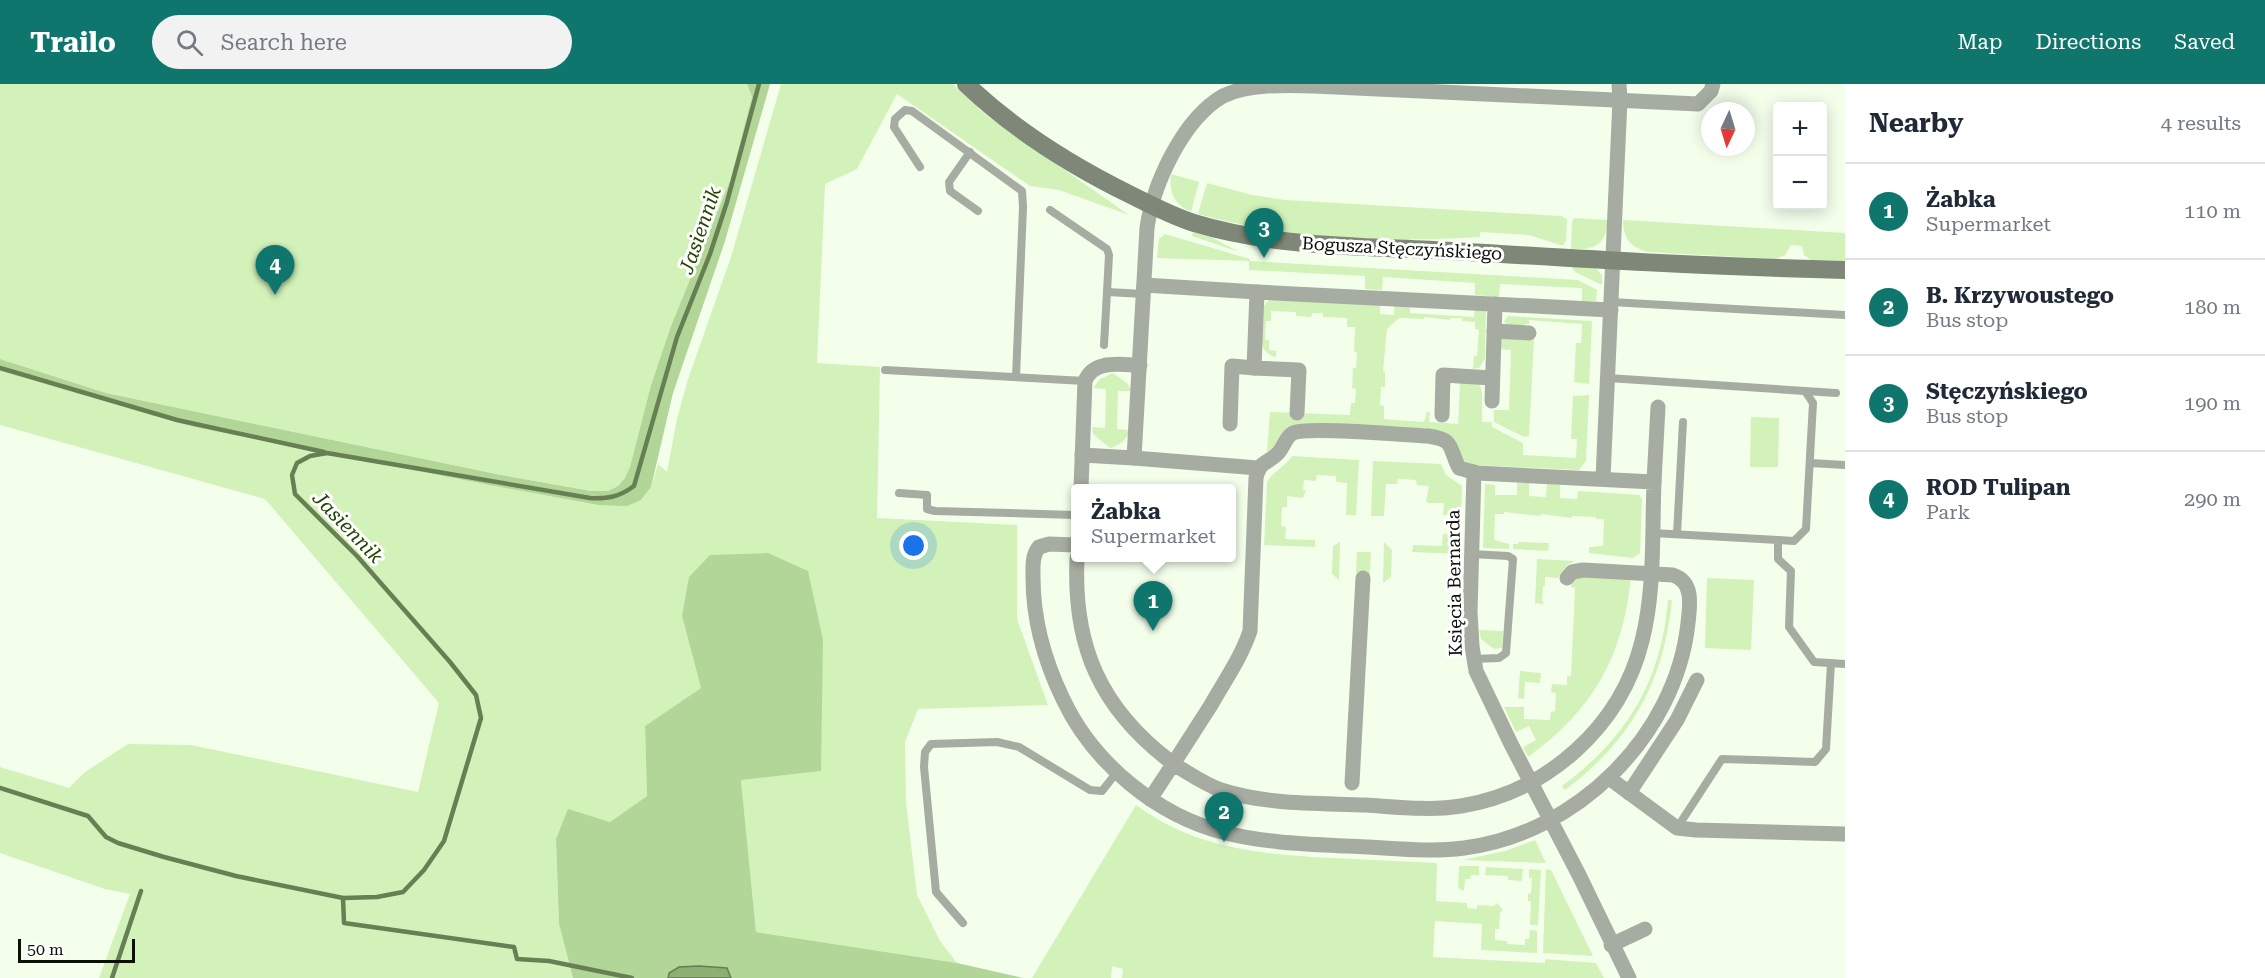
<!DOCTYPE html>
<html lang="en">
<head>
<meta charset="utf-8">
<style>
  body { margin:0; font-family:"Roboto Serif",serif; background:#f2f2f3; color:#1f2937 }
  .controls { position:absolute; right:18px; top:18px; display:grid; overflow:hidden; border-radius:6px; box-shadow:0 3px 15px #0003 }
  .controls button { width:54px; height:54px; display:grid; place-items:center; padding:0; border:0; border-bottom:2px solid #e0e1e3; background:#fff; color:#1f2937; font:30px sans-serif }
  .compass { position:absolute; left:1701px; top:18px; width:54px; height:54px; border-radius:50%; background:#fff; box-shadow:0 3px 15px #0003; rotate:184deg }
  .scale { position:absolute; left:18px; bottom:15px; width:117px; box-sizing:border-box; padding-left:6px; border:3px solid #0a0f07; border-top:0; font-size:16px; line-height:21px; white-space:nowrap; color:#0a0f07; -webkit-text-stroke:4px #fff; paint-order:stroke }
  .you { position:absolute; left:914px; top:462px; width:21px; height:21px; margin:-15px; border:4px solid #fff; border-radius:50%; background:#1a73e8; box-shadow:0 0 0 9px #1a73e833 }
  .badge { display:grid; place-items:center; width:39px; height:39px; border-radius:50%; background:#0f766e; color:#fff; font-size:20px; font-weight:700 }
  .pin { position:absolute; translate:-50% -50px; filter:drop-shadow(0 2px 3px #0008) }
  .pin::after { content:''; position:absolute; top:32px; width:21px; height:18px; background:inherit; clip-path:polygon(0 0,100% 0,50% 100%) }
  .popup { position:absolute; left:1071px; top:400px; width:165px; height:78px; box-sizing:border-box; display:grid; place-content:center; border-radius:6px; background:#fff; filter:drop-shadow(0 2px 4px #0005); font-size:20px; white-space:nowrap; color:#747a83 }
  .popup b { font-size:22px; color:#1f2937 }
  .popup::after { content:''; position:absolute; left:50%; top:100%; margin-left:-12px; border:12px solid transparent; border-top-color:#fff }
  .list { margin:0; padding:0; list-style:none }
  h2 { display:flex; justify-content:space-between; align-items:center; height:78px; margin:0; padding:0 24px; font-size:26px }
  h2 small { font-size:20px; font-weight:400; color:#747a83 }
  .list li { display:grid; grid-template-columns:39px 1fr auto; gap:18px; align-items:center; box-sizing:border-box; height:96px; padding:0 24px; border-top:2px solid #e0e1e3 }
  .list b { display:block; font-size:22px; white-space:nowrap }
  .list p { margin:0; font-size:20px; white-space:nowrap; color:#747a83 }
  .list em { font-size:20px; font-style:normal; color:#747a83 }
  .icon { flex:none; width:33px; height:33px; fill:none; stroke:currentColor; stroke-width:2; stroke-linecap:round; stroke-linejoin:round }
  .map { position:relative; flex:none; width:1845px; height:894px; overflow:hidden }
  header { display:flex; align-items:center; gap:36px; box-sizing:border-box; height:84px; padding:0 30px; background:#0f766e; color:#fff }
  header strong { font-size:28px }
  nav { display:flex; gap:33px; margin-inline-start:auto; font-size:21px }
  .search { width:420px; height:54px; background:#f2f2f3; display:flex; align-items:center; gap:15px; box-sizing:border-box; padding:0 21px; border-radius:33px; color:#747a83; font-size:22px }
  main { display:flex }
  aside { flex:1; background:#fff }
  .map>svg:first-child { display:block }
  .green { fill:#d2f2ba }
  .forest { fill:#b2d598 }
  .water { fill:#8eaf74; stroke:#667f53; stroke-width:1.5 }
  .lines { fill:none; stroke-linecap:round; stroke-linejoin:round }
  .stream { stroke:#667f53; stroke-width:4.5 }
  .lane { stroke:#a6aca2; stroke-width:8 }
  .street { stroke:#a6aca2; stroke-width:15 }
  .secondary { stroke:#7e8778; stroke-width:18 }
  .labels { text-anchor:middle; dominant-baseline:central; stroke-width:6; stroke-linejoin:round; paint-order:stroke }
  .street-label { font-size:18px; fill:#0a0f07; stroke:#fff }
  .water-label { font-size:20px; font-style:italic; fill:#264402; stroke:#fff }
</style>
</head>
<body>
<header>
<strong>Trailo</strong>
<div class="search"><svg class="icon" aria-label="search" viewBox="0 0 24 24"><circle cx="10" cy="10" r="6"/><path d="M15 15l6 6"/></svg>Search here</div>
<nav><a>Map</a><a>Directions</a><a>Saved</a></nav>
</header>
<main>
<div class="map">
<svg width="1845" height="894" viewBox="0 0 1845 894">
  <rect width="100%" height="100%" fill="#f3ffeb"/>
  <g class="green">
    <path d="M 0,0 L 747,0 L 752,13 L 730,97 L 671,242 L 651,301 L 630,383 L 625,394 L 618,402 L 608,407 L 591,407 L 496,390 L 106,309 L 0,275 Z"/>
    <path d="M 781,0 L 953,0 L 986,31 L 1129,131 L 1059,106 L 1030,102 L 897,10 L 857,85 L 825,100 L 817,279 L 880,283 L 877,434 L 1017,441 L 1017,535 L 1048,621 L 918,625 L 905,658 L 906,718 L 917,811 L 940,857 L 957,879 L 756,848 L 741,696 L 821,687 L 682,532 L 701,604 L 645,642 L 647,712 L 610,738 L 568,726 L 556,755 L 559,840 L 573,894 L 99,894 L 130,810 L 105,805 L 0,769 L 0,683 L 69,704 L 85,688 L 128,660 L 191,661 L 418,708 L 439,619 L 265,415 L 0,341 L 0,287 L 194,343 L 479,399 L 641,416 L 651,403 L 658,380 L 667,388 L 677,335 L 688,295 L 731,173 Z"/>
    <path d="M 1171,90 L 1199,98 L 1191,128 C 1174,120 1169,109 1171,90 Z"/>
    <path d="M 1207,99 L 1252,111 L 1286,116 L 1561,132 L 1567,135 L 1566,157 L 1563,161 L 1560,161 L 1529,151 L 1480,148 L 1480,153 C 1385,159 1289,155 1198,130 Z"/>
    <path d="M 1574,134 L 1608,136 C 1606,161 1595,166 1571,165 L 1572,138 Z"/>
    <path d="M 1623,136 L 1845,149 L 1845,177 L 1811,176 L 1804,171 L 1802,162 L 1791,161 L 1785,171 L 1775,175 L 1648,168 C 1631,164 1623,154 1623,136 Z"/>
    <path d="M 1193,148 L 1211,153 L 1239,168 L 1192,152 Z"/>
    <path d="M 1165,150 L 1250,175 L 1250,177 L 1578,196 L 1597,206 L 1596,217 L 1582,217 L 1582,204 L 1500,200 L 1499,213 L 1475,211 L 1475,199 L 1383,193 L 1382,206 L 1365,205 L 1365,192 L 1249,186 L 1249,177 L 1157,174 L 1159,155 Z"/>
    <path d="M 1571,182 L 1596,184 L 1602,191 L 1602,201 L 1575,188 Z"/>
    <path d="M 1272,214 L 1380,217 L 1380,230 L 1394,231 L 1395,218 L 1410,219 L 1410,229 L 1474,233 L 1475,222 L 1486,225 L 1485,274 L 1479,284 L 1473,285 L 1474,272 L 1477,272 L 1479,246 L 1475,245 L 1475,238 L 1462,237 L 1462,234 L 1451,234 L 1450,236 L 1424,233 L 1424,235 L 1399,234 L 1387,245 L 1383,287 L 1385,288 L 1385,303 L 1381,303 L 1380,321 L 1384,322 L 1384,335 L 1424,338 L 1427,328 L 1430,328 L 1429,338 L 1458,340 L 1460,298 L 1479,299 L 1482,308 L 1482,338 L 1492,338 L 1492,343 L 1523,359 L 1523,371 L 1576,374 L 1577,355 L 1571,355 L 1573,312 L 1589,311 L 1586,377 L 1579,386 L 1474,381 L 1463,377 C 1454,357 1458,354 1434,346 L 1294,341 C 1276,347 1279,362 1267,368 L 1270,328 L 1350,331 L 1351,319 L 1355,319 L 1356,305 L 1352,304 L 1353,284 L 1356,284 L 1357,268 L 1354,268 L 1355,243 L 1347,243 L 1347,234 L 1323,233 L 1323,229 L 1312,229 L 1311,233 L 1296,232 L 1296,228 L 1271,227 L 1271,237 L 1266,237 L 1265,256 L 1269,256 L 1269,266 L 1276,267 L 1276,273 C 1253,270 1255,222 1272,214 Z"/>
    <path d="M 1508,232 L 1592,237 L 1589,300 L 1574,298 L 1576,259 L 1581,259 L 1582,240 L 1529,236 L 1529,240 L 1514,242 L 1506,241 L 1504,237 Z"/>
    <path d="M 1505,253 L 1534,255 L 1529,352 L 1524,353 L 1494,338 L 1494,326 L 1509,326 L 1511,266 L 1497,265 L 1500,254 Z"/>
    <path d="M 1113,289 L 1128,300 L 1131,307 L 1118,307 L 1117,345 L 1129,346 C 1129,355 1118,362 1110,364 L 1093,350 L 1092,343 L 1105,344 L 1106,305 L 1093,304 L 1100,295 Z"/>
    <path d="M 1751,333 L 1779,334 L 1778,383 L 1750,383 Z"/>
    <path d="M 1292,372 L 1359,376 L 1356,431 L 1346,431 L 1347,399 L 1336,398 L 1336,392 L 1317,391 L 1316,397 L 1304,396 L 1303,406 L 1306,406 L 1303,414 L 1287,412 L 1287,423 L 1282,423 L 1281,442 L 1286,443 L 1285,455 L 1315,456 L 1315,463 L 1264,461 L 1267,398 C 1273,387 1285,383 1292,372 Z"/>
    <path d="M 1373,377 L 1441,380 L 1446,391 L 1462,402 L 1461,437 L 1448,436 L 1448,431 L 1443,431 L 1444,419 L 1428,419 L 1426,417 L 1429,402 L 1417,401 L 1416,396 L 1398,395 L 1397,400 L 1386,400 L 1384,432 L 1371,432 Z"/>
    <path d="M 1517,399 L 1529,399 L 1529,412 L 1546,413 L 1547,400 L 1560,401 L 1560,414 L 1577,415 L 1578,407 L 1640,411 L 1642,416 L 1640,469 L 1633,474 L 1589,469 L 1589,463 L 1603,462 L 1604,435 L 1596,435 L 1596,433 L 1572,432 L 1572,434 L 1541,430 L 1540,432 L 1504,428 L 1504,430 L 1495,430 L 1494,456 L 1509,460 L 1509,465 L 1483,464 L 1485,400 L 1495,401 L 1495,411 L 1517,411 Z"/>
    <path d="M 1448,441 L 1461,441 L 1460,470 L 1412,468 L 1413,461 L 1442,462 L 1443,450 L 1448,450 Z"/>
    <path d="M 1340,458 L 1339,496 L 1332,490 L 1333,462 Z"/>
    <path d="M 1384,458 L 1392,466 L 1391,493 L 1383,499 Z"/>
    <path d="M 1519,458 L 1549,459 L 1548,467 L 1513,465 L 1513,460 L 1518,460 Z"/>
    <path d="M 1357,468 L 1371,468 L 1370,490 L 1356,489 Z"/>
    <path d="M 1537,475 L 1575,477 L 1567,481 L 1558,494 L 1545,493 L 1545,502 L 1543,502 L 1542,517 L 1544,520 L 1535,519 Z"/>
    <path d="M 1577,492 L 1631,493 C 1623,573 1593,626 1528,673 L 1523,663 L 1536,656 L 1529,642 L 1516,648 L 1504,623 L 1524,623 L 1524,635 L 1550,636 L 1551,628 L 1555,627 L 1556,609 L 1551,608 L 1552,600 L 1567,601 L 1567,592 L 1571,592 L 1575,504 L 1571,503 L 1572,494 Z"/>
    <path d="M 1707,494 L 1754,496 L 1751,566 L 1705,564 Z"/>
    <path d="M 1668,516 L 1672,516 C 1664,597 1631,657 1565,706 L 1562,702 C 1628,653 1661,597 1668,516 Z"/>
    <path d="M 1479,546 L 1503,547 L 1502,564 L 1494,565 L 1481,555 Z"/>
    <path d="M 1520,587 L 1541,589 L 1540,599 L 1525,598 L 1524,615 L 1518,614 Z"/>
    <path d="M 1136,721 C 1196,765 1260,770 1332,774 C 1367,776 1402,777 1437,779 L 1436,817 L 1467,819 L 1467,824 L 1477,825 L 1477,821 L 1494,822 L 1497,819 L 1503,826 L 1500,829 L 1499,845 L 1495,845 L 1495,856 L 1507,857 L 1507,860 L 1525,861 L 1525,855 L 1529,855 L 1530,846 L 1537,847 L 1537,869 L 1481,866 L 1482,840 L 1435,837 L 1433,873 L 1545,879 L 1545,875 L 1596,879 L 1604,894 L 1122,894 L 1123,885 L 1112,882 L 1111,894 L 1032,894 Z"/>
    <path d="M 1535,756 L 1546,779 L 1463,776 L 1505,767 Z"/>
    <path d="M 1459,782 L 1479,782 L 1479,791 L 1471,791 L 1470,795 L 1465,795 L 1464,807 L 1458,804 Z"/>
    <path d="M 1486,783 L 1523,785 L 1522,797 L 1508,796 L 1508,792 L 1485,791 Z"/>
    <path d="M 1529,785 L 1541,786 L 1538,841 L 1530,841 L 1531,817 L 1528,817 L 1528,810 L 1531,809 L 1532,794 L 1529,794 Z"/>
    <path d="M 1546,785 L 1551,786 L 1593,872 L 1543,869 Z"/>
  </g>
  <g class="forest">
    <path d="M 747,0 L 770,0 L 725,157 L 673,309 L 651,403 L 641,416 L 627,422 L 599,421 L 479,399 L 194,343 L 0,287 L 0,275 L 106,309 L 496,390 L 591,407 L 608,407 L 618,402 L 625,394 L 630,383 L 651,301 L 671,242 L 730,97 L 752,13 Z"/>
    <path d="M 768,469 L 808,487 L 823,556 L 821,687 L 741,696 L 756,848 L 957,879 L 1023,894 L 573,894 L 559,840 L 556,755 L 568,725 L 610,738 L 647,712 L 645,642 L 701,604 L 682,532 L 689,493 L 710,471 Z"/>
  </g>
  <path class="water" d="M 699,882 L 727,884 L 731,894 L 668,894 L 669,889 L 679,883 Z"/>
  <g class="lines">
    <g class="stream">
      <path d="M 0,284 L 177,336 L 324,368"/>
      <path d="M 0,704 L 88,732 L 106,753 L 118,759 L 164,773 L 236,792 L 343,814 L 377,813 L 403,808 L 424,786 L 444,757 L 481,634 L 476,611 L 450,578 L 357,472 L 295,410 L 292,391 L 297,379 L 310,372 L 327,369 L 590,414 C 608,415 619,413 634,402 L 677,253 L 710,170 L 727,118 L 759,0"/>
      <path d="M 343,814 L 344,839 L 514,863 L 517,875 L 549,877 L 632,894"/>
      <path d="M 112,894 L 141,807"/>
    </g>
    <g class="lane">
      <path d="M 970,68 L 949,98 L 950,107 L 978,127"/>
      <path d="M 920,83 L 894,43 L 895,35 L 905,26 L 912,27 L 1022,107 L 1023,123 L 1016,293"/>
      <path d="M 1050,126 L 1107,165 L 1109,171 L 1107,208"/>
      <path d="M 1611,218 L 1845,231"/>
      <path d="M 1104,261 L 1107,208 L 1144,210"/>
      <path d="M 885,286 L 1085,297"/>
      <path d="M 1608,294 L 1805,307 L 1813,319 L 1806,445 L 1794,457 L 1778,456"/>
      <path d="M 1805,307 L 1836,309"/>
      <path d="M 1810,379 L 1845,381"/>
      <path d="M 899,409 L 927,411 L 927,425 L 935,427 L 1075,431"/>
      <path d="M 1653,449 L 1778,456 L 1778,475 L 1791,487 L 1789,543 L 1814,578 L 1845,580"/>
      <path d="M 1677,450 L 1683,338"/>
      <path d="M 1471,470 L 1508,472 L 1513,475 L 1506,569 L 1499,574 L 1473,575"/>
      <path d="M 1677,744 L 1722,675 L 1815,678 L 1826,665 L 1831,579"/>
      <path d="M 963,839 L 936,808 L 924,683 L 925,668 L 931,660 L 997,658 L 1019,663 L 1090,706 L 1102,707 L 1117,688"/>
    </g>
    <g class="street">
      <path d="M 1144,201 L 1257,208"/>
      <path d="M 1494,247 L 1529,249"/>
      <path d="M 1492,317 L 1495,220"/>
      <path d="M 1297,329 L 1299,286 L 1254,284 L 1257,208 L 1611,226"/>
      <path d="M 1442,331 L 1443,291 L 1492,294"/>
      <path d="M 1230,340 L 1232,282 L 1254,284"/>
      <path d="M 1082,371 L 1134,374 L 1147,144 C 1153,100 1183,35 1223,12 C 1247,0 1287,1 1314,2 L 1698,20 L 1711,7 L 1713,0"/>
      <path d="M 1134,374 L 1258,384"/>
      <path d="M 1474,388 L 1470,528 L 1472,562 L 1476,587 L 1511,660 L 1579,791 L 1629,894"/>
      <path d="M 1603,394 L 1620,16 L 1619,0"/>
      <path d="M 1654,398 L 1658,323"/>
      <path d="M 1081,404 L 1085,297 C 1094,275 1120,281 1140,281"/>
      <path d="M 1075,461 L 1049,460 L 1039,463 C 1032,471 1033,483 1033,493 C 1033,536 1044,576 1063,615 C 1093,679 1157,732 1226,749 C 1266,759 1307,760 1347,762 C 1386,763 1426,769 1464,764 C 1576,750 1676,652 1688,539 C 1690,521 1694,498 1673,491 L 1583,486 L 1572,488 L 1567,494"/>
      <path d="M 1077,474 C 1073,562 1100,624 1171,678 L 1173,680 C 1189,689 1204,700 1221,706 C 1267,721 1318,719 1366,721 C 1397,723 1430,727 1461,722 C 1548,708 1621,642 1642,557 C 1655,506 1652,450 1654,398 L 1477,389 L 1459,384 C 1448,362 1455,356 1428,352 C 1404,351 1308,342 1293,349 C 1284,354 1284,365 1276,371 C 1265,381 1260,377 1256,394 L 1250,547 C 1241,574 1225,596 1211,621 C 1191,652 1171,684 1150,715"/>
      <path d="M 1609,694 L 1677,744 L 1696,746 L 1845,750"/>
      <path d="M 1352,699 L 1363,494"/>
      <path d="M 1629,709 L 1677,636 L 1697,596"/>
      <path d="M 1611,861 L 1645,845"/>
    </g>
    <path class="secondary" d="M 966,0 C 1014,46 1072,82 1131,111 C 1151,121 1172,132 1194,139 C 1277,164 1366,162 1452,167 C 1583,175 1714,183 1845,186"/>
  </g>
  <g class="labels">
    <g class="street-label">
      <text transform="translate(1402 164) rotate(3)">Bogusza Stęczyńskiego</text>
      <text transform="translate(1454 499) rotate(-91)">Księcia Bernarda</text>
    </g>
    <g class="water-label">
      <text transform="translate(700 146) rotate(-71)">Jasiennik</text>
      <text transform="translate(348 443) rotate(46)">Jasiennik</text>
    </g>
  </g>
</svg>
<div class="controls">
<button>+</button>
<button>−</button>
</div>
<svg class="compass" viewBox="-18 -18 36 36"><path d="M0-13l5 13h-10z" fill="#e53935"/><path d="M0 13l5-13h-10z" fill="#747a83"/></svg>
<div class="scale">50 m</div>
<div class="you"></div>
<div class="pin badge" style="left:1153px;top:547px">1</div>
<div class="popup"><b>Żabka</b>Supermarket</div>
<div class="pin badge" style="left:1224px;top:758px">2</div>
<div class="pin badge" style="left:1264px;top:174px">3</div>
<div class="pin badge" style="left:275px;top:211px">4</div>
</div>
<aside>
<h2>Nearby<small>4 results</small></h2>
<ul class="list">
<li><span class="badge">1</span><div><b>Żabka</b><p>Supermarket</p></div><em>110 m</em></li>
<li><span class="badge">2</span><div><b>B. Krzywoustego</b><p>Bus stop</p></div><em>180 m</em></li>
<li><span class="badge">3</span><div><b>Stęczyńskiego</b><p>Bus stop</p></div><em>190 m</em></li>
<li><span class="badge">4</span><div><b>ROD Tulipan</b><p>Park</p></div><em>290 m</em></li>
</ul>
</aside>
</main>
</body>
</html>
